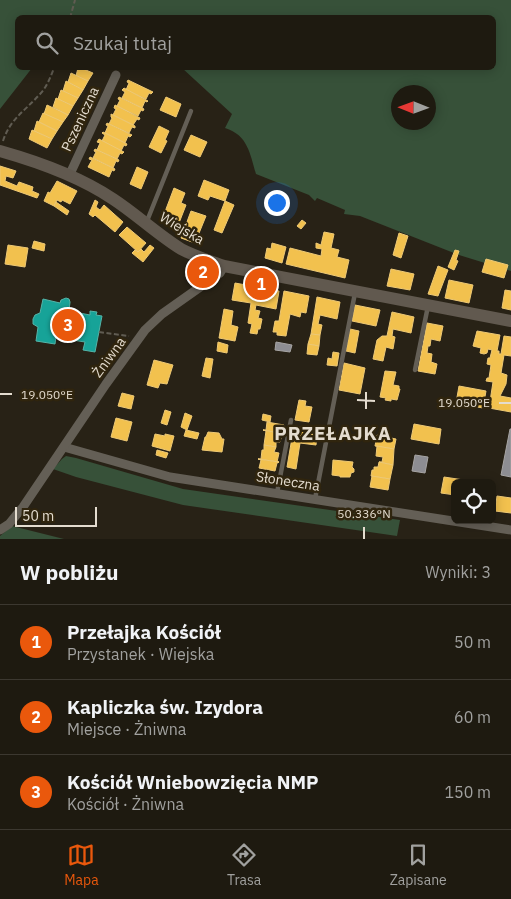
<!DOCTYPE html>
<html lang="pl">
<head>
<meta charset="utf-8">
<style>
  body { margin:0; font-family:"IBM Plex Sans",sans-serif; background:#2b271e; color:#f1f3f6 }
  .controls { position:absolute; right:15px; bottom:15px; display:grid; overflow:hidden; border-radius:8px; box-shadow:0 2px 12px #0003 }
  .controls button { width:45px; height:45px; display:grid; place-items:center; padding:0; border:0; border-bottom:1px solid #3c3830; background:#1e1a10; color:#f1f3f6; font:25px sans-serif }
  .compass { position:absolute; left:391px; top:85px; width:45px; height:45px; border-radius:50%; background:#1e1a10; box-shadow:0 2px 12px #0003; rotate:271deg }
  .scale { position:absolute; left:15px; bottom:12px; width:82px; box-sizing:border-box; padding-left:5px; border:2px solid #e4dccf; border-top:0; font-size:14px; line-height:18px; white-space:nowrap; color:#e4dccf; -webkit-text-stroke:4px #30250e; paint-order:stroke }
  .you { position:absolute; left:276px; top:202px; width:18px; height:18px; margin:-12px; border:4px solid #fff; border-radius:50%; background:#1a73e8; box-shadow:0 0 0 8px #1a73e833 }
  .badge { display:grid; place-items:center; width:32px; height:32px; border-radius:50%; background:#ea580c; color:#fff; font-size:16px; font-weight:700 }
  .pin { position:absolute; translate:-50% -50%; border:2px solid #fff; box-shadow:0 1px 5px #0006 }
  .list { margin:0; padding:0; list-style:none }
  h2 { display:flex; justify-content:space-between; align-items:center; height:65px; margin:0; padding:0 20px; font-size:21px }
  h2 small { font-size:16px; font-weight:400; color:#a1a19f }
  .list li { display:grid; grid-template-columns:32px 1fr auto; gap:15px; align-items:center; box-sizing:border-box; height:75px; padding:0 20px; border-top:1px solid #3c3830 }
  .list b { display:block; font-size:19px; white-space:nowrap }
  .list p { margin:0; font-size:16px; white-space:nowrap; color:#a1a19f }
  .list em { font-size:16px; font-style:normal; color:#a1a19f }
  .icon { flex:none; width:28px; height:28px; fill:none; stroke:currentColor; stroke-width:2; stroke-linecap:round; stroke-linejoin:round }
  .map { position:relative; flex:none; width:511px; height:539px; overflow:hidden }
  .search { position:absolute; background:#1e1a10; box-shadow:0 2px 12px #0003; left:15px; right:15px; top:15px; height:55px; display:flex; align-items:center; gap:12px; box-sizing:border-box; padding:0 18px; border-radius:8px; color:#a1a19f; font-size:19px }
  .sheet { height:290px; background:#1e1a10 }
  nav { display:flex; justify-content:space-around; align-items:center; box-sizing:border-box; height:70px; border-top:1px solid #3c3830; background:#1e1a10; font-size:14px; color:#a1a19f }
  nav a { display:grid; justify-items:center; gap:2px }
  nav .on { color:#ea580c }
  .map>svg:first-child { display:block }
  .green { fill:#375139; fill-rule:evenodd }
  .homes { fill:#f2c14e; stroke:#eec975 }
  .public { fill:#17a398; stroke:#54b4a8 }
  .industry { fill:#8d8d92; stroke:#a7a5a4 }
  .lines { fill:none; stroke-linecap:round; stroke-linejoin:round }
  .path { stroke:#605c52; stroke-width:2; stroke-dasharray:5 2.5; stroke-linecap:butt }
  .lane { stroke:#645f56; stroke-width:4.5 }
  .street { stroke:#645f56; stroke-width:9 }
  .secondary { stroke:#61594f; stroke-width:12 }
  .ticks { fill:none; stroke:#e4dccf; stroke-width:2 }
  .labels { text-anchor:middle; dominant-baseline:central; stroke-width:5; stroke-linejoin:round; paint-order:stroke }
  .street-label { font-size:14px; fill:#e4dccf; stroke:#30250e }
  .district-label { font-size:19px; font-weight:bold; letter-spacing:1px; fill:#e4dccf; stroke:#30250e }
  .ticks-label { font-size:12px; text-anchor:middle; fill:#e4dccf; stroke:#30250e; stroke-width:5; stroke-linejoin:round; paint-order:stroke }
</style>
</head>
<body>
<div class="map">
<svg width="511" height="539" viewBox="0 0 511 539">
  <rect width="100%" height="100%" fill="#282216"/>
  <g class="green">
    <path d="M 0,0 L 511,0 L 511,271 L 459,255 L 360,216 L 344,214 L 345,210 L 317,198 L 315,201 L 309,195 L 256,174 C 250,154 248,135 225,128 L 232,114 L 182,68 L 494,68 L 494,18 L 18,18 L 18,68 L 32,68 L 0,109 ZM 398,92 L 428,92 L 428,122 L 398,122 Z"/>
    <path d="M 66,456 L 76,458 L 183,489 L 400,520 L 397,536 L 183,505 L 76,477 L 53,469 L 62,459 Z"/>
    <path d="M 12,526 L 64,539 L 0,539 L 0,536 Z"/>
  </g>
  <g class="homes">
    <path d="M 78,68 L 81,68 L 93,73 L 88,81 L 76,76 Z"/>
    <path d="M 71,73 L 88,81 L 83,90 L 68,82 Z"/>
    <path d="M 128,80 L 153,92 L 151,94 L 149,93 L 146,99 L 126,90 L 129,83 L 127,82 Z"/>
    <path d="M 66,81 L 83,90 L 78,98 L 63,91 Z"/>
    <path d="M 124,88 L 148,101 L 147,102 L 145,101 L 142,108 L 122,98 L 125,92 L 122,90 Z"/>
    <path d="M 61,90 L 78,98 L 73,106 L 58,99 Z"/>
    <path d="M 119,97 L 144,109 L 143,111 L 141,110 L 138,116 L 117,106 L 120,100 L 118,99 Z"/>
    <path d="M 166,97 L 181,104 L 176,117 L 160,110 Z"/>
    <path d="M 56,98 L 73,106 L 68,115 L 53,107 Z"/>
    <path d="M 47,105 L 68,115 L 63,122 L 44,114 Z"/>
    <path d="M 115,105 L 140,118 L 139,120 L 137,119 L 133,125 L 113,115 L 116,109 L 114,108 Z"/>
    <path d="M 43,113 L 63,122 L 57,131 L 39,122 Z"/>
    <path d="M 111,114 L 135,126 L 135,128 L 132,127 L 129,133 L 109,124 L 112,118 L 111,117 Z"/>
    <path d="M 37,121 L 57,131 L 52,139 L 34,131 Z"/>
    <path d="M 107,123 L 109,124 L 132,135 L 130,137 L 128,136 L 125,143 L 105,133 L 108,126 L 106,125 Z"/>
    <path d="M 159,126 L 169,131 L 165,140 L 167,141 L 161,153 L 149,147 Z"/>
    <path d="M 32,130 L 52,139 L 47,148 L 29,139 Z"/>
    <path d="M 103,132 L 127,144 L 126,146 L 124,145 L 121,151 L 102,141 L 105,135 L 102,133 Z"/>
    <path d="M 191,135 L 207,142 L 200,157 L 184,150 Z"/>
    <path d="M 99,139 L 124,152 L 122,154 L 120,153 L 117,159 L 97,150 L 100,143 L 97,142 Z"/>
    <path d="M 95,149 L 97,150 L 119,160 L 118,162 L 116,161 L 113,168 L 93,158 L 96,152 L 94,151 Z"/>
    <path d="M 90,157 L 113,168 L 115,169 L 114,171 L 112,170 L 109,177 L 88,167 L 92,160 L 89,159 Z"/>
    <path d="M 0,166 L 16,171 L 13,178 L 6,176 L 5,181 L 17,186 L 19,182 L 33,187 L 32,191 L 39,194 L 37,198 L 0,185 Z"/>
    <path d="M 137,167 L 148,172 L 141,189 L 130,184 Z"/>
    <path d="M 204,180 L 229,190 L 225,201 L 210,196 L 208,200 L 198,196 Z"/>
    <path d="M 57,181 L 77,191 L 70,204 L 62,200 L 61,202 L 57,200 L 54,206 L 44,201 L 48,192 L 50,193 Z"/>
    <path d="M 174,188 L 185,193 L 181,203 L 186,205 L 179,223 L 163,217 Z"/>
    <path d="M 95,200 L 98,202 L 96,207 L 100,210 L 104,205 L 123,222 L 115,232 L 95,215 L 93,217 L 89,214 Z"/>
    <path d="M 225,201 L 234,205 L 222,233 L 214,230 Z"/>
    <path d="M 56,202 L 69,211 L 67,215 L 54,206 Z"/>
    <path d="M 191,211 L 206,216 L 195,243 L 181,238 Z"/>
    <path d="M 302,220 L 306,223 L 301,229 L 297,226 Z"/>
    <path d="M 127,227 L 146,243 L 138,252 L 119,235 Z"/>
    <path d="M 324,232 L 334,234 L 331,248 L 339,250 L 337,257 L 349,260 L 345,278 L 286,264 L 290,248 L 321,256 L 322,249 L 316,248 L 316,243 L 321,245 Z"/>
    <path d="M 399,233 L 408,236 L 401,258 L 393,255 Z"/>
    <path d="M 34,241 L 45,244 L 44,251 L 32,248 Z"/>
    <path d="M 272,243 L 286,247 L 282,263 L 265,258 L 267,248 L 271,249 Z"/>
    <path d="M 8,245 L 28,248 L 25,267 L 5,264 Z"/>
    <path d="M 150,245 L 154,248 L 143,262 L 132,253 L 135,250 L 138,252 L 141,249 L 144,252 Z"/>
    <path d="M 455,250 L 459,251 L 456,260 L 458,261 L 454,270 L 448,267 Z"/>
    <path d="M 486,259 L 508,265 L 504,278 L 482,272 Z"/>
    <path d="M 438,266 L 448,270 L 438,296 L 428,294 Z"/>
    <path d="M 202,267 L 208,269 L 205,278 L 198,275 Z"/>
    <path d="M 391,269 L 414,274 L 410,290 L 387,286 Z"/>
    <path d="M 449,280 L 473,285 L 469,303 L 445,298 Z"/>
    <path d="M 235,283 L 279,291 L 276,309 L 256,305 L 255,310 L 260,311 L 258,318 L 262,319 L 260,329 L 258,329 L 257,334 L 250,333 L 252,324 L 248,323 L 251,303 L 232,300 Z"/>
    <path d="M 505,290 L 511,291 L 511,310 L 502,308 Z"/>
    <path d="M 284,291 L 309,296 L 306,313 L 301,312 L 300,317 L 290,314 L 286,336 L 277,335 L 277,332 L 273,332 L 275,321 L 279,321 Z"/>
    <path d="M 317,297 L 340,302 L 337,319 L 320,315 L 318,324 L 322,325 L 320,335 L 311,334 Z"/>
    <path d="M 355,305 L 380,310 L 376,326 L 352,321 Z"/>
    <path d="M 224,309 L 233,311 L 231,325 L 238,327 L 235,341 L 219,338 Z"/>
    <path d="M 392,312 L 414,317 L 411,333 L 393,329 L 392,336 L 395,337 L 393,349 L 386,347 L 383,361 L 373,359 L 377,340 L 382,336 L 387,336 Z"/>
    <path d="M 427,323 L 443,326 L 440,341 L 431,339 L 430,346 L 428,346 L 427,353 L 432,354 L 431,362 L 437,364 L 435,374 L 418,371 Z"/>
    <path d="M 350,329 L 359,331 L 355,353 L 346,351 Z"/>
    <path d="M 477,331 L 500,335 L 497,351 L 499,351 L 499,354 L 501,354 L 504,336 L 511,337 L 511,356 L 504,355 L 501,373 L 507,375 L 506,384 L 500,396 L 511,398 L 511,412 L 489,408 L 493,382 L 486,381 L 487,378 L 489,378 L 491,365 L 487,364 L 488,358 L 490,358 L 492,350 L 488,349 L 487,353 L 484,354 L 480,353 L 481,348 L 473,346 Z"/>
    <path d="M 311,334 L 320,335 L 319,346 L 308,344 Z"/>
    <path d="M 218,342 L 228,345 L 227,353 L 217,351 Z"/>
    <path d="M 308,344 L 319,346 L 317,355 L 307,354 Z"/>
    <path d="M 333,352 L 339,353 L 337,366 L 327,365 L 328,358 L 332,359 Z"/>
    <path d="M 206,358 L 213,359 L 210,378 L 202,376 Z"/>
    <path d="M 154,360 L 173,365 L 167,384 L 160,383 L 158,388 L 147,385 Z"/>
    <path d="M 344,363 L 365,368 L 360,394 L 339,390 Z"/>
    <path d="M 385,371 L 396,372 L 393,385 L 399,386 L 399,389 L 400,389 L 397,400 L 391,399 L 391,401 L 385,400 L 386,398 L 380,397 Z"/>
    <path d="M 459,386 L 486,391 L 483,408 L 456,403 Z"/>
    <path d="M 122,393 L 134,396 L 131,409 L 118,406 Z"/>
    <path d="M 299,400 L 306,401 L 305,406 L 312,407 L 309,422 L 295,420 Z"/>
    <path d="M 165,410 L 171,412 L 167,425 L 161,423 Z"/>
    <path d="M 185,413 L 192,416 L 187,430 L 181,427 Z"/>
    <path d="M 263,414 L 271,416 L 270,422 L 262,420 Z"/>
    <path d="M 116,418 L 132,422 L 127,441 L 111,437 Z"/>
    <path d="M 267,422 L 284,425 L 282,433 L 284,434 L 263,430 L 266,430 Z"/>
    <path d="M 414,424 L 441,429 L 439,444 L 411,439 Z"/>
    <path d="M 294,426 L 306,428 L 304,433 L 317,435 L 316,445 L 300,443 L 296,469 L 287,467 Z"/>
    <path d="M 186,430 L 199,433 L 197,439 L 184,436 Z"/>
    <path d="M 263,430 L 284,434 L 282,434 L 280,442 L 276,442 L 276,447 L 264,445 L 266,431 Z"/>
    <path d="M 208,432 L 219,433 L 222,439 L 224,439 L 222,452 L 202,450 L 205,437 L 206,437 Z"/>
    <path d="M 155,434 L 165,436 L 165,434 L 174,436 L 170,451 L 152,446 Z"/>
    <path d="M 377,435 L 396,439 L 394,449 L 375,446 Z"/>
    <path d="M 264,445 L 276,447 L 274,452 L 279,453 L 277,462 L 279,462 L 258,459 L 261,459 L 262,450 L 264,450 Z"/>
    <path d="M 377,446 L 394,449 L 393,465 L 379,462 L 382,462 L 383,457 L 376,456 Z"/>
    <path d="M 157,450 L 168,453 L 166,458 L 156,455 Z"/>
    <path d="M 258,459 L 279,462 L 277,463 L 275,471 L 259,468 L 261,460 Z"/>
    <path d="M 333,460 L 353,462 L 352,467 L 354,469 L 354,472 L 351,473 L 350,477 L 340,477 L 340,476 L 332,475 Z"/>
    <path d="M 379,462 L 393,465 L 390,479 L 371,476 L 372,470 L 374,470 L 374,467 L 378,467 Z"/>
    <path d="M 372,476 L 390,479 L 388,490 L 370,487 Z"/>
    <path d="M 444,477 L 464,480 L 463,483 L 455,483 L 455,495 L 441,493 Z"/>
    <path d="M 497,496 L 511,498 L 511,513 L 495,511 Z"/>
  </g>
  <path class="public" d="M 66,298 L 69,299 L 70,302 L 69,311 L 90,315 L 90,311 L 97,312 L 96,315 L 102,316 L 95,352 L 83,350 L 85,342 L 72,340 L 72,342 L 66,341 L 66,339 L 56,337 L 55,344 L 36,341 L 38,327 L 33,324 L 33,319 L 35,315 L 40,313 L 43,299 L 60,303 L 61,300 Z"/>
  <g class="industry">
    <path d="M 276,342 L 292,345 L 290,352 L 275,350 Z"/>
    <path d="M 510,429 L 511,429 L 511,477 L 501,475 Z"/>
    <path d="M 415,455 L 428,457 L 425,473 L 412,471 Z"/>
  </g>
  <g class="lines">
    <g class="path">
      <path d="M 70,18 L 75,0"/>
      <path d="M 3,141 C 10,119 25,111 39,95 C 46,89 51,76 54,68"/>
      <path d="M 99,332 L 129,336"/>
    </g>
    <g class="lane">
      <path d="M 147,221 L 191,111"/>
      <path d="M 415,370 L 428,306"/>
      <path d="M 277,493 L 291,420"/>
      <path d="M 315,499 L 355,293"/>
    </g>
    <g class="street">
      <path d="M 69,176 L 116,75"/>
      <path d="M 64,447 L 170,477 L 511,530"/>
      <path d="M 0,530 L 9,524 L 23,507 L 106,384 L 145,330 L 162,314 L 220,273 L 224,266"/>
    </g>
    <path class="secondary" d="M 0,151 C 39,162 79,176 113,199 C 136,214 157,234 181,249 C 194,256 210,261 224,266 L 511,321"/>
  </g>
  <path class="ticks" d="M 0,394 L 12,394M 357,400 L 375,401M 499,403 L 511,403M 366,409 L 366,392M 364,539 L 364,527"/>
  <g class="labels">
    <g class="street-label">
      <text transform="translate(80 119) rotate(-65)">Pszeniczna</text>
      <text transform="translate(182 228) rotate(31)">Wiejska</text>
      <text transform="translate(109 357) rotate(-54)">Żniwna</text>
      <text transform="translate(288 481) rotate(9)">Słoneczna</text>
    </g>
    <g class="district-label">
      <text x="333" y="433">PRZEŁAJKA</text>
    </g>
  </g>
  <g class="ticks-label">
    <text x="47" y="399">19.050°E</text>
    <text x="464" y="407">19.050°E</text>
    <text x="364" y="518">50.336°N</text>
  </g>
</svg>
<div class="controls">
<button><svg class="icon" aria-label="locate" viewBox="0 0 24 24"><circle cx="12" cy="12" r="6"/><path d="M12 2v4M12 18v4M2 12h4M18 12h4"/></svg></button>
</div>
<svg class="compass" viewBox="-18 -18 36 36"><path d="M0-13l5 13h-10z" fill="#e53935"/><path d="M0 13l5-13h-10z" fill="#a1a19f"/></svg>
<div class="scale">50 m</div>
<div class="you"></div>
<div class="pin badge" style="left:261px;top:284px">1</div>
<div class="pin badge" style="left:203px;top:272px">2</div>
<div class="pin badge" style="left:68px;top:325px">3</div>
<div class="search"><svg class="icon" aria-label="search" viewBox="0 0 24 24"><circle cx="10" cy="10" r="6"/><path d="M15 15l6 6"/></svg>Szukaj tutaj</div>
</div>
<section class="sheet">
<h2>W pobliżu<small>Wyniki: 3</small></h2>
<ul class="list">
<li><span class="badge">1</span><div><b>Przełajka Kościół</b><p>Przystanek · Wiejska</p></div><em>50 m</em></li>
<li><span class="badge">2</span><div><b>Kapliczka św. Izydora</b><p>Miejsce · Żniwna</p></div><em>60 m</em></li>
<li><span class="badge">3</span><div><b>Kościół Wniebowzięcia NMP</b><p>Kościół · Żniwna</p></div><em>150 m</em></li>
</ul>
</section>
<nav>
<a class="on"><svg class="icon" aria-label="map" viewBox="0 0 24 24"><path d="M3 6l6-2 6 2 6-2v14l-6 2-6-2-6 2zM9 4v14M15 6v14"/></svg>Mapa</a>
<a><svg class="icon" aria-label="directions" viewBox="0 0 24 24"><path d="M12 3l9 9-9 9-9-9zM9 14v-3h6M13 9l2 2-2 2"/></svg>Trasa</a>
<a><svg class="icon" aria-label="saved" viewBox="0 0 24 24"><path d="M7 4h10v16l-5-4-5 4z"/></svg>Zapisane</a>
</nav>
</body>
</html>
